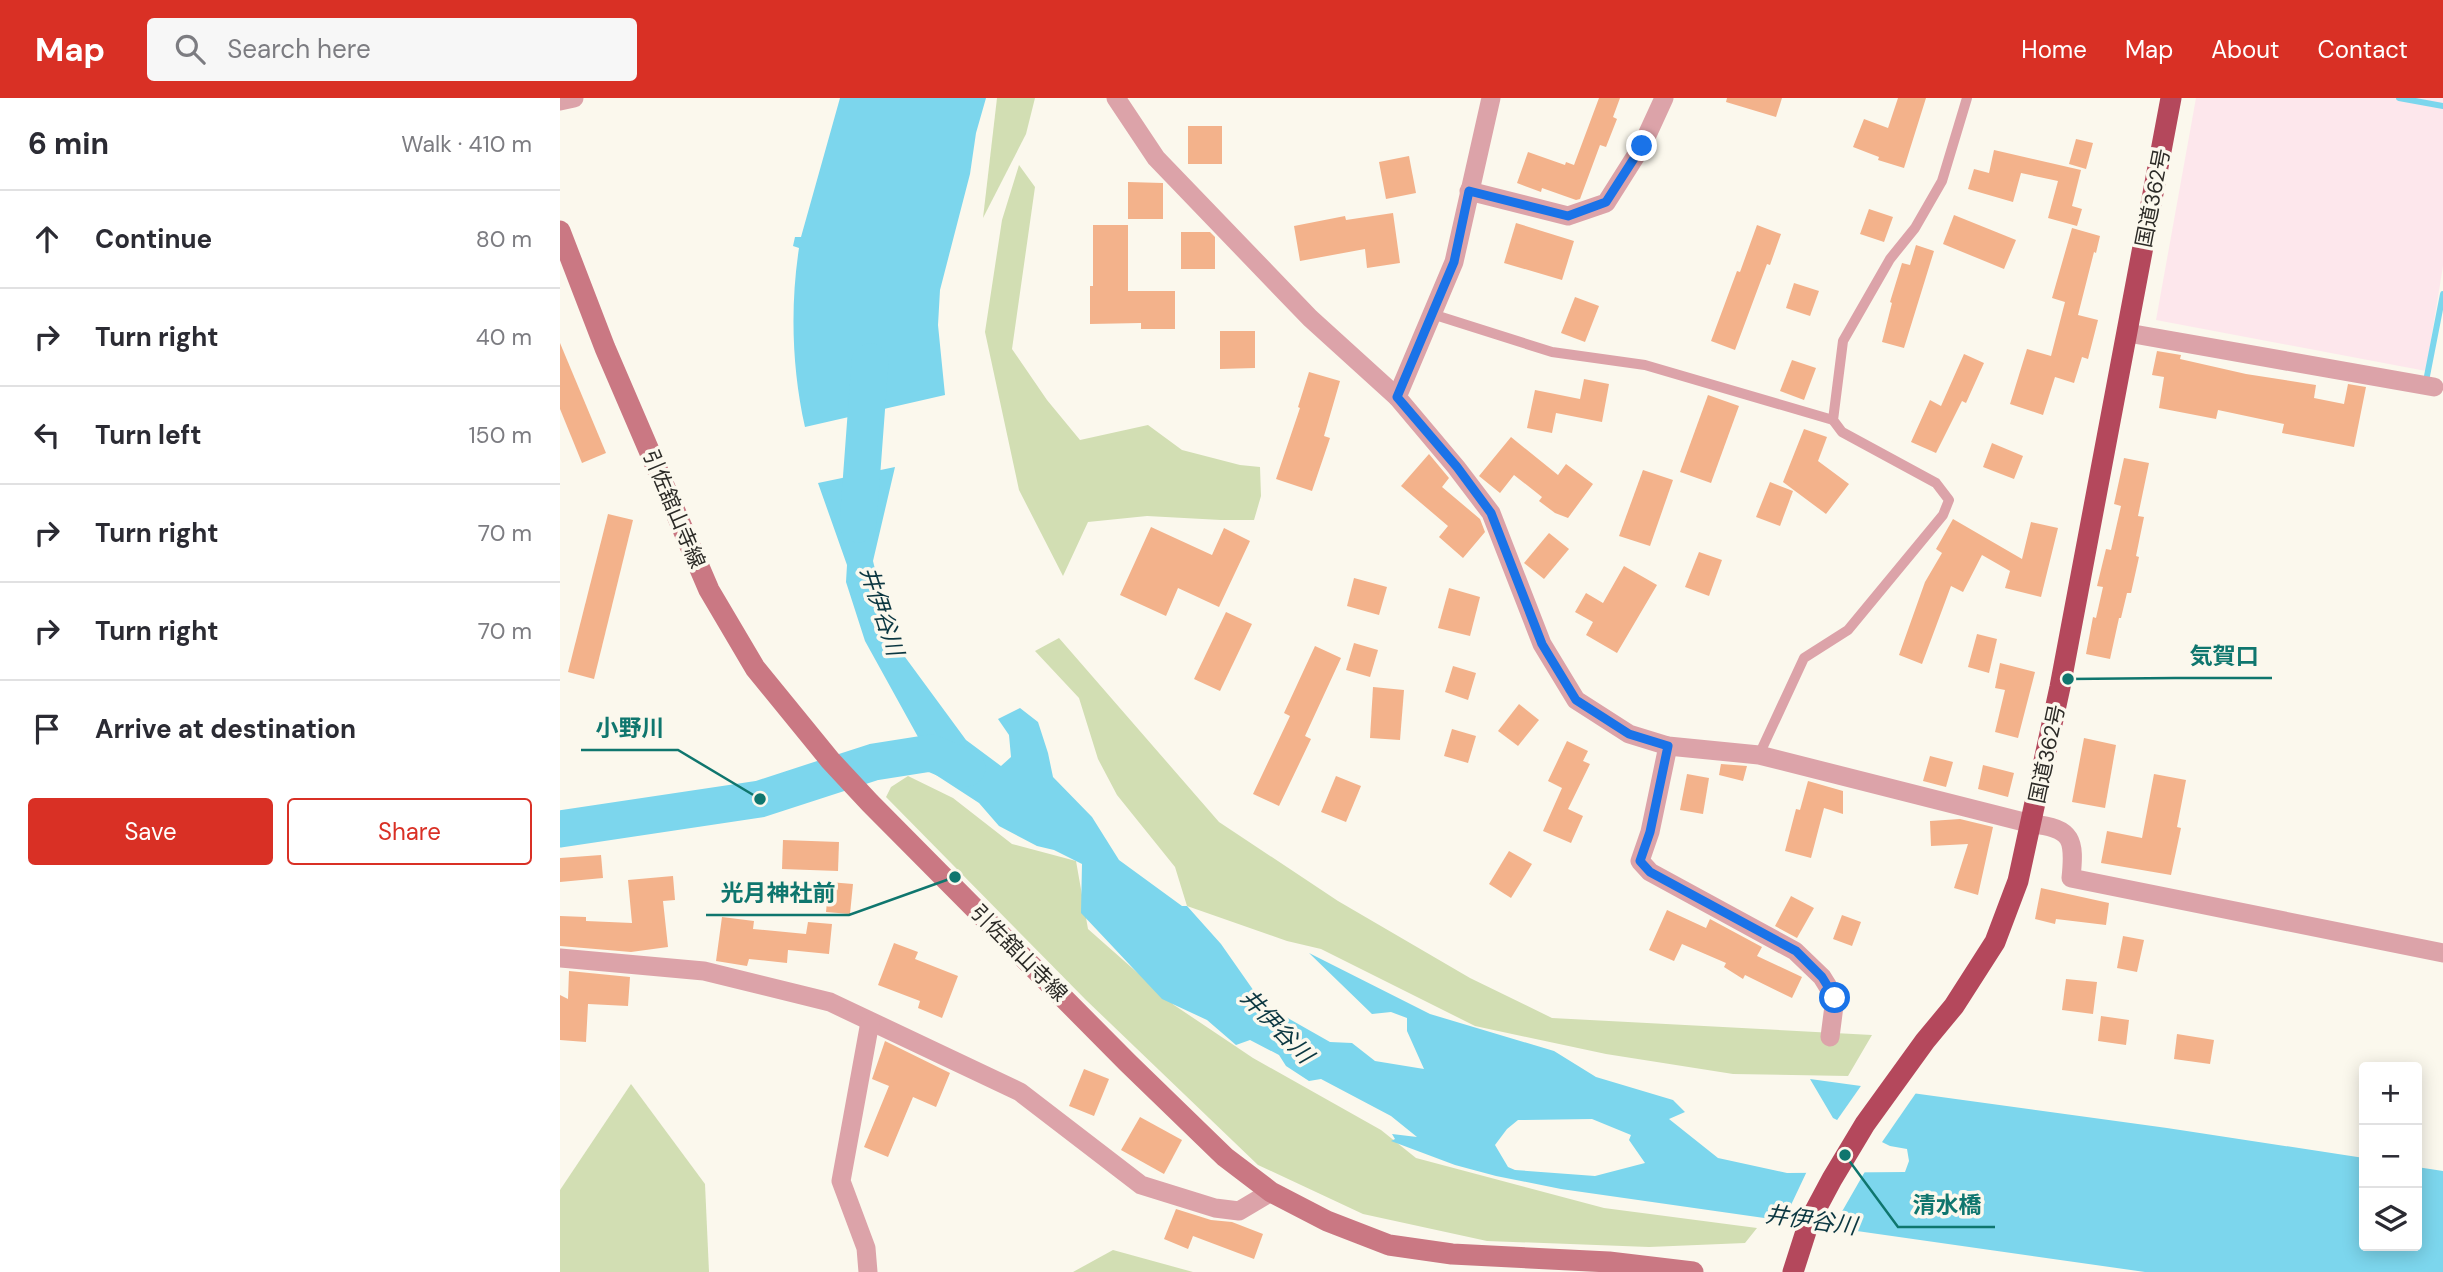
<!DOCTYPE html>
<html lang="en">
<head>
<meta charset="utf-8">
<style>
  body { margin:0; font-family:"DM Sans","Noto Sans JP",sans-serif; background:#f7f7f7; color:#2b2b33 }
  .controls { position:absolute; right:21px; bottom:21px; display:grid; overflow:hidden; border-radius:7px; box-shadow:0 4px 18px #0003 }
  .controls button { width:63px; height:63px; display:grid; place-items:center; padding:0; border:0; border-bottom:2px solid #e1e1e2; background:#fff; color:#2b2b33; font:35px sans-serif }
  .stop { position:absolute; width:21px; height:21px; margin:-16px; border:5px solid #1a73e8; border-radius:50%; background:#fff }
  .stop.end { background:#1a73e8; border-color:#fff; box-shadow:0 2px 7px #0008 }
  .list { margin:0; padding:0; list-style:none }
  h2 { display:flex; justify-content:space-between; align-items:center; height:91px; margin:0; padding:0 28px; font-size:30px }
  h2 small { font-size:23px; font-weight:400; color:#7c7c81 }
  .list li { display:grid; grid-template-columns:46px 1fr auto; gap:21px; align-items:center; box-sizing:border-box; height:98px; padding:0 28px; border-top:2px solid #e1e1e2 }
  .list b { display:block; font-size:26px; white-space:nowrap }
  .list em { font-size:23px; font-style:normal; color:#7c7c81 }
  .actions { display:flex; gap:14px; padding:21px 28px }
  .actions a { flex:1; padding:16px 0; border:2px solid #d93025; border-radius:7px; text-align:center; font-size:24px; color:#d93025 }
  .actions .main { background:#d93025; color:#fff }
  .icon { flex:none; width:38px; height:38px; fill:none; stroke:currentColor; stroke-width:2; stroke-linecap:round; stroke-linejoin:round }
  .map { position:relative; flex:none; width:1883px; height:1174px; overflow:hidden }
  header { display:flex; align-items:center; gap:42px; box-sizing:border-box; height:98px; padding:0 35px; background:#d93025; color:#fff }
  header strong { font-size:33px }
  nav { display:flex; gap:38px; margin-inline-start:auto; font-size:24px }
  .search { width:490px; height:63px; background:#f7f7f7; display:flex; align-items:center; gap:18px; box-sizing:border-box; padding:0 24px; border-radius:7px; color:#7c7c81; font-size:26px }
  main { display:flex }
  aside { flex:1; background:#fff }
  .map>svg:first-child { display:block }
  .industrial { fill:#fde7ec }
  .green { fill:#d2deb3 }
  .water { fill:#7cd6ed; fill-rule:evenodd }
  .pier { fill:#fbf8ed }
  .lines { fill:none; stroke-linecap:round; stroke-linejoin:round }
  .stream { stroke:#7cd6ed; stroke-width:6 }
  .river { stroke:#7cd6ed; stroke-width:37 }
  .building { fill:#f3b28b }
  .service { stroke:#dca3a9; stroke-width:10 }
  .minor { stroke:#dca3a9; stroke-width:19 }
  .secondary { stroke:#ca7883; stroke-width:21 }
  .trunk { stroke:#b4485c; stroke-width:21 }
  .route { stroke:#1a73e8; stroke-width:9 }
  .labels { text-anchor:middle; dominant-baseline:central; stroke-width:7; stroke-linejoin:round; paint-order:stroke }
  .street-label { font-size:21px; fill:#2c2b27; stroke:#fbf8ed }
  .water-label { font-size:23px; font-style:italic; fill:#0b3741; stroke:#fbf8ed }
  .leader { fill:none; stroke:#0f766e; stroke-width:2.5 }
  .callout-dot { fill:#0f766e; stroke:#fbf8ed; stroke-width:2.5 }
  .callout-label { font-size:23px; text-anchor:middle; font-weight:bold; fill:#0f766e; stroke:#fbf8ed; stroke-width:7; stroke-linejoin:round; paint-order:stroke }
</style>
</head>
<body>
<header>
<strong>Map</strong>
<div class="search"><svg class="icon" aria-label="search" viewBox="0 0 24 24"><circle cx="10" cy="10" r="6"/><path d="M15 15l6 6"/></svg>Search here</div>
<nav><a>Home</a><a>Map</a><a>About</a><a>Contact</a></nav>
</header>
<main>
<aside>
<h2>6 min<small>Walk · 410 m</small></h2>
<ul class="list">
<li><svg class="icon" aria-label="ahead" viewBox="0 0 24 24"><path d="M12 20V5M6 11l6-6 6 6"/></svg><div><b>Continue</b></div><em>80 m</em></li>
<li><svg class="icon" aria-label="right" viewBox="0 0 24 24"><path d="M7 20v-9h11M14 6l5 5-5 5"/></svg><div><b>Turn right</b></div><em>40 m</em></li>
<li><svg class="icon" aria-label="left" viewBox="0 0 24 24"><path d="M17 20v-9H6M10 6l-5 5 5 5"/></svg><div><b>Turn left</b></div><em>150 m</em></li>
<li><svg class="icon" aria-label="right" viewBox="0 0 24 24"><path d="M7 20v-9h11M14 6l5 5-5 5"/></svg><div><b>Turn right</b></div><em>70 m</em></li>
<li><svg class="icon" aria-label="right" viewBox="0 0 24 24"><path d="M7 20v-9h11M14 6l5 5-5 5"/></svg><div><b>Turn right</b></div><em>70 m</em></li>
<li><svg class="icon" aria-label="arrive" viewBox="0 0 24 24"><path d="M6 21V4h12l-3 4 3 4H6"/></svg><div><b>Arrive at destination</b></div></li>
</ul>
<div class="actions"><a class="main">Save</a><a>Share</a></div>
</aside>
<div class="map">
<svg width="1883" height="1174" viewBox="0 0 1883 1174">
  <rect width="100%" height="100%" fill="#fbf8ed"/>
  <path class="industrial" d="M 1636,0 L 1883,0 L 1883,168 L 1866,273 L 1596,222 Z"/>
  <g class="green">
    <path d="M 437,0 L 475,0 L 466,36 L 423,120 Z"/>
    <path d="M 459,67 L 475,89 L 452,251 L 487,302 L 520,342 L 588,327 L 622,352 L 680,367 L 700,369 L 701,398 L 694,422 L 661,422 L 587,418 L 528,424 L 503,478 L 459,392 L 425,234 L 442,122 Z"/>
    <path d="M 499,540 L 659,724 L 778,803 L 910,880 L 992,920 L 1312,937 L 1288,978 L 1173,976 L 1046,956 L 915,928 L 761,851 L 727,843 L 627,808 L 615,769 L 557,697 L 538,661 L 519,600 L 475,553 Z"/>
    <path d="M 348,678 L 393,700 L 452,746 L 516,763 L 528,831 L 614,907 L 693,960 L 821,1032 L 856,1060 L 1044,1110 L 1197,1130 L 1185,1145 L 1089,1149 L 927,1143 L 803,1116 L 698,1067 L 526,902 L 326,699 L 331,689 Z"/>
    <path d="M 71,986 L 145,1086 L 149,1174 L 0,1174 L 0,1092 Z"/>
    <path d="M 553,1152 L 633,1174 L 513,1174 Z"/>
  </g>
  <g class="water">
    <path d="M 280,0 L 426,0 L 416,35 L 410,76 L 380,192 L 378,227 L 385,297 L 245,329 C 232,271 230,209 239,150 L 233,148 L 235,139 L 241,139 Z"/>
    <path d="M 335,369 L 313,463 L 324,508 L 345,559 L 406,642 L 441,668 L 451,659 L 449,637 L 438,621 L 460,610 L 478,624 L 488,655 L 493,679 L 532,719 L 559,762 L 622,808 L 627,808 L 661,846 L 703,906 L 770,944 L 792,945 L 815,963 L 864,971 L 847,933 L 847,920 L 831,914 L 812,916 L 749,855 L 870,916 L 994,953 L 1036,979 L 1113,1002 L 1125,1014 L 1109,1021 L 1158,1060 L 1227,1075 L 1345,1074 L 1349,1063 L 1347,1051 L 1330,1048 L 1273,1020 L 1250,981 L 1607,1030 L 1804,1060 L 1804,1148 L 1857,1148 L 1857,1069 L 1883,1073 L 1883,1174 L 1585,1174 L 1001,1091 L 936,1078 L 895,1067 L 831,1043 L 835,1041 L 832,1036 L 857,1039 L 831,1018 L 761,981 L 749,983 L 726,968 L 719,957 L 690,942 L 676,947 L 647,922 L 602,901 L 521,815 L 522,766 L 494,752 L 477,748 L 439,728 L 419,705 L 359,666 L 363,648 L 305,543 L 286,484 L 287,467 L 258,385 ZM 1032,1021 L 1071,1037 L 1069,1042 L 1085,1065 L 1035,1078 L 955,1072 L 948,1069 L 935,1047 L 947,1031 L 958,1022 Z"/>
  </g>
  <g class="pier">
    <path d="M 1303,985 L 1358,992 L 1320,1047 L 1275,1025 Z"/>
    <path d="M 1307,1070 L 1280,1117 L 1275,1133 L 1222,1126 L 1248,1071 Z"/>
  </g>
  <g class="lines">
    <g class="stream">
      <path d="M 1839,0 L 1883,8"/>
      <path d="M 1867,278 L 1883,196"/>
    </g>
    <g class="river">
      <path d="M 298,426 L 310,264"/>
      <path d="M 0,731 L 200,701 L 314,664 L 371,655 L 407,670"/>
    </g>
  </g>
  <g class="building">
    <path d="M 1039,0 L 1060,0 L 1053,19 L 1057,21 L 1046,49 L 1040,47 L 1020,101 L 1016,102 L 982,90 L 981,94 L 957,85 L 968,54 L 1005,67 L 1006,64 L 1014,67 Z"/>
    <path d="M 1167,0 L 1222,0 L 1216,19 L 1166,4 Z"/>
    <path d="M 1338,0 L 1366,0 L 1344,70 L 1318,62 L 1319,59 L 1293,49 L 1304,21 L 1328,30 Z"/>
    <rect x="628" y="28" width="34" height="38"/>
    <path d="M 1516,41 L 1533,45 L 1526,71 L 1509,66 Z"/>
    <path d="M 1434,52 L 1521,72 L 1512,108 L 1522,111 L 1517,128 L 1488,120 L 1498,83 L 1461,75 L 1453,104 L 1408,91 L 1414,71 L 1429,75 Z"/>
    <path d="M 849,58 L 856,95 L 826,101 L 819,64 Z"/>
    <path d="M 568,84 L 603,85 L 603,121 L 568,121 Z"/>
    <path d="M 1309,111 L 1333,119 L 1324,144 L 1300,136 Z"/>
    <path d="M 833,115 L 840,165 L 807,170 L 805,151 L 740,163 L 734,128 L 785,118 L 786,122 Z"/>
    <path d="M 1394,117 L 1456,142 L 1444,171 L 1383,146 Z"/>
    <path d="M 956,125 L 1014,143 L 1002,182 L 944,165 Z"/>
    <path d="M 533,127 L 568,127 L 568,193 L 615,193 L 615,231 L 581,231 L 581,225 L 530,226 L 530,188 L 533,188 Z"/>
    <path d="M 1197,127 L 1221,136 L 1210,167 L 1207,166 L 1175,252 L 1151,243 L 1177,173 L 1180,174 Z"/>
    <path d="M 1512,130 L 1540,138 L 1536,155 L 1534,154 L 1518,217 L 1538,222 L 1528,261 L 1522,259 L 1514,285 L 1495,279 L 1483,317 L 1450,306 L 1467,251 L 1491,258 L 1505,204 L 1492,200 Z"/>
    <path d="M 621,134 L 650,134 L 655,139 L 655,171 L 621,171 Z"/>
    <path d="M 1356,147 L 1374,153 L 1344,250 L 1322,244 L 1332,205 L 1330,204 L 1342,165 L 1350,167 Z"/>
    <path d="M 1234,185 L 1259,193 L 1250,218 L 1226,210 Z"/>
    <path d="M 1015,199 L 1039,208 L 1025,244 L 1001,235 Z"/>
    <path d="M 660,233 L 695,233 L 695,270 L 660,271 Z"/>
    <path d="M 0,245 L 46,355 L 22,365 L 0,311 Z"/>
    <path d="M 1597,253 L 1621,257 L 1620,261 L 1686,276 L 1756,287 L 1754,300 L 1784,306 L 1788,286 L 1806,289 L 1794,349 L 1722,335 L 1724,326 L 1658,312 L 1656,321 L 1599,310 L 1604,279 L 1592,277 Z"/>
    <path d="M 1404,256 L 1424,265 L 1406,305 L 1402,303 L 1376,355 L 1351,344 L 1370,302 L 1381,308 Z"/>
    <path d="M 1232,262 L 1256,270 L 1244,302 L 1220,293 Z"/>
    <path d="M 749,274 L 780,283 L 764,338 L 770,340 L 752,393 L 716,381 L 740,310 L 738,309 Z"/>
    <path d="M 1024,281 L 1049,286 L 1042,324 L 996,315 L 992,335 L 967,330 L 975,292 L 1020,301 Z"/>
    <path d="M 1148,297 L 1179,308 L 1151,385 L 1120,374 Z"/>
    <path d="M 1244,331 L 1267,339 L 1258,363 L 1289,386 L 1266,416 L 1223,384 Z"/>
    <path d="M 951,339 L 998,377 L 1006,366 L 1033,386 L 1008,420 L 995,415 L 979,403 L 982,399 L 954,377 L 940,395 L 919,378 Z"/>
    <path d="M 1432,345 L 1463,358 L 1454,381 L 1423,369 Z"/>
    <path d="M 869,356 L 889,380 L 882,389 L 920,421 L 925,434 L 903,460 L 879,439 L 888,428 L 841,388 Z"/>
    <path d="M 1564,360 L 1589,365 L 1578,418 L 1584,419 L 1576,458 L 1579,459 L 1571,495 L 1567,495 L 1561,520 L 1559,520 L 1550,561 L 1526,556 L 1533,519 L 1536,520 L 1543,489 L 1537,488 L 1546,451 L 1551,452 L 1561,408 L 1554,406 Z"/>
    <path d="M 1083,372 L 1113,382 L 1090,448 L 1059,438 Z"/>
    <path d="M 1210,384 L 1233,393 L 1220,428 L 1196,419 Z"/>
    <path d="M 48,416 L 73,422 L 34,581 L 8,574 Z"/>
    <path d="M 1393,421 L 1462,461 L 1471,424 L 1498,430 L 1481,499 L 1445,490 L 1450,473 L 1422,457 L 1403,494 L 1391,488 L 1362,566 L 1339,557 L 1365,484 L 1382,455 L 1376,451 Z"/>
    <path d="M 591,429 L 652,457 L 664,430 L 690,443 L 659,509 L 618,490 L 606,518 L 560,497 Z"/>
    <path d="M 989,435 L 1009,451 L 984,481 L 964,465 Z"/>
    <path d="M 1139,454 L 1162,462 L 1149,498 L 1125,489 Z"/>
    <path d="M 1064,468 L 1097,487 L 1057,555 L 1026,537 L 1033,524 L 1015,514 L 1026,495 L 1043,505 Z"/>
    <path d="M 794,480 L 827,489 L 819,517 L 787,508 Z"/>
    <path d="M 889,490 L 920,499 L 910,538 L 878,530 Z"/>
    <path d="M 666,514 L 692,526 L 660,593 L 634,581 Z"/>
    <path d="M 1417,536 L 1437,541 L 1429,575 L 1408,569 Z"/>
    <path d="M 794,545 L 818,552 L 810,579 L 786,572 Z"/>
    <path d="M 755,548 L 781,560 L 745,638 L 751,641 L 719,708 L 693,696 L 730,618 L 724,615 Z"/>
    <path d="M 1440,565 L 1475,574 L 1458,640 L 1435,634 L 1445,592 L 1435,590 Z"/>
    <path d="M 893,568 L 916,575 L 908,602 L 885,594 Z"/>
    <path d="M 813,589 L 844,592 L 840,642 L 810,640 Z"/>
    <path d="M 959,606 L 979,622 L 958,648 L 938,633 Z"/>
    <path d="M 892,631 L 916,638 L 908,665 L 884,658 Z"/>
    <path d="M 1524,640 L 1556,647 L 1545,710 L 1512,704 Z"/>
    <path d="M 1007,643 L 1028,653 L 1023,663 L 1030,666 L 1008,711 L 1023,718 L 1011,745 L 983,733 L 1002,690 L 988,683 Z"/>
    <path d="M 1370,658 L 1393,664 L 1386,689 L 1363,683 Z"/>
    <path d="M 1161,666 L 1187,668 L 1183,683 L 1159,677 Z"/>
    <path d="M 1423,667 L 1454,675 L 1448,699 L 1418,691 Z"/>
    <path d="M 1127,676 L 1149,680 L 1143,716 L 1120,712 Z"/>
    <path d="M 1594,676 L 1626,682 L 1617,729 L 1621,730 L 1611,777 L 1541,765 L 1547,733 L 1582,740 Z"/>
    <path d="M 776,678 L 801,688 L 786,724 L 761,714 Z"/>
    <path d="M 1248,683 L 1283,693 L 1283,716 L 1264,710 L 1251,760 L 1225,753 L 1236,711 L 1240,712 Z"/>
    <path d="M 1400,721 L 1433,729 L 1418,797 L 1394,790 L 1408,746 L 1371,748 L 1370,723 Z"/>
    <path d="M 223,742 L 279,744 L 278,773 L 222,771 Z"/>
    <path d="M 949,753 L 972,766 L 951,800 L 929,786 Z"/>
    <path d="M 41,757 L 43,780 L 0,784 L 0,760 Z"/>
    <path d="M 113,778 L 115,802 L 103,803 L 108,849 L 71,854 L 0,848 L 0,818 L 26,819 L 26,823 L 72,825 L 68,782 Z"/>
    <path d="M 269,784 L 293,786 L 290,816 L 266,814 Z"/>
    <path d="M 1481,790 L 1549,805 L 1546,827 L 1496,821 L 1495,826 L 1475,821 Z"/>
    <path d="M 1231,798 L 1254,810 L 1237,840 L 1215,828 Z"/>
    <path d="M 1107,812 L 1146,830 L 1150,821 L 1202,849 L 1197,858 L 1242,879 L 1232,900 L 1185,877 L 1183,881 L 1164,869 L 1166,865 L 1122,846 L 1114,863 L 1089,852 Z"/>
    <path d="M 1282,817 L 1301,824 L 1292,848 L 1273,841 Z"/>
    <path d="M 162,819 L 194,823 L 193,831 L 246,836 L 248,824 L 272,826 L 269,856 L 228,852 L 227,865 L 189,861 L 187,868 L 156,863 Z"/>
    <path d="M 1563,838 L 1584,842 L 1577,874 L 1557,870 Z"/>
    <path d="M 334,845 L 358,854 L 355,861 L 398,878 L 382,920 L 358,910 L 360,903 L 318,887 Z"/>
    <path d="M 9,873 L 70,879 L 68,908 L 28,906 L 26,944 L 0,942 L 0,897 L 8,901 Z"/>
    <path d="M 1506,881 L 1537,884 L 1533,916 L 1502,912 Z"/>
    <path d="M 1541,918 L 1569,922 L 1566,947 L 1538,943 Z"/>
    <path d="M 1617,936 L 1654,942 L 1650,966 L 1614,961 Z"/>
    <path d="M 325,943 L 390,975 L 376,1009 L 353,999 L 328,1059 L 304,1049 L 329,988 L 312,981 Z"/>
    <path d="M 524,971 L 549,981 L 534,1018 L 509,1008 Z"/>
    <path d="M 580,1019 L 622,1042 L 604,1076 L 561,1052 Z"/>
    <path d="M 616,1111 L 651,1122 L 672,1124 L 703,1136 L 694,1161 L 633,1138 L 628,1151 L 604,1141 Z"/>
  </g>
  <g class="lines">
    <g class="service">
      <path d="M 872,216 L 992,254 L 1085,267 L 1273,322"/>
      <path d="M 1199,657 L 1244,560 L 1288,532 L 1383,417 L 1389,402 L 1376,385 L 1282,334 L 1273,322 L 1283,243 L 1330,161 L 1355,130 L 1382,83 L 1407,0"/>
    </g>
    <g class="minor">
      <path d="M 556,0 L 596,60 L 750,220 L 837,299 L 896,369 L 931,415 L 982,546 L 1016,602 L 1069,636 L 1108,648 L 1199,657 L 1472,726 C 1513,730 1515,742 1511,780 L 1883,855"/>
      <path d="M 0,3 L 14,0"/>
      <path d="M 909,93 L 1008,118 L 1046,105 L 1082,48 L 1104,0"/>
      <path d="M 1568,235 L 1874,289"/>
      <path d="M 837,299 L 894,164 L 931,0"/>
      <path d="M 1108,648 L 1090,734 L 1080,763 L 1090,774 L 1235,853 L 1262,879 L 1275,900 L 1270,939"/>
      <path d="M 0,860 L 144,873 L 270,904 L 460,994 L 581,1087 L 655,1110 L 679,1113 L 711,1094"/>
      <path d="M 308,1174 L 306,1150 L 281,1083 L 310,924"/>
    </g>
    <path class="secondary" d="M 0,133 L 45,250 L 149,492 L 195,570 L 270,662 L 310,705 L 568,965 L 665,1059 L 711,1094 L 767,1123 L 829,1147 L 892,1156 L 1049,1164 L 1133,1174"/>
    <path class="trunk" d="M 1233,1174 L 1249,1124 L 1272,1081 L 1305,1026 L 1365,943 L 1394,908 L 1435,844 L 1458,783 L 1500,589 L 1611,0"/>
  </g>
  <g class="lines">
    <path class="route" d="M 1082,48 L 1046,104 L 1008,118 L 909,93 L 894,164 L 837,299 L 897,369 L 931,415 L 982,546 L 1016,602 L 1069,636 L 1108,648 L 1090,734 L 1080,763 L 1090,774 L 1236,853 L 1262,879 L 1275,900"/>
  </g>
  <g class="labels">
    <g class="street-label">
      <text transform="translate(1593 100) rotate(-79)">国道362号</text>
      <text transform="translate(114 411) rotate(67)">引佐舘山寺線</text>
      <text transform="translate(1487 656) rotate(-78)">国道362号</text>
      <text transform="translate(459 855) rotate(45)">引佐舘山寺線</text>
    </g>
    <g class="water-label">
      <text transform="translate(322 513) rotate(72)">井伊谷川</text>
      <text transform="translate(717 928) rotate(46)">井伊谷川</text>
      <text transform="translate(1251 1122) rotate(8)">井伊谷川</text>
    </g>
  </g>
  <path class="leader" d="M1508 581L1615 580H1712M200 701L118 652H21M395 779L289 817H146M1285 1057L1338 1129H1435"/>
  <g class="callout-dot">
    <circle cx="1508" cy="581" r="7"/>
    <circle cx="200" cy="701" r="7"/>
    <circle cx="395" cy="779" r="7"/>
    <circle cx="1285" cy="1057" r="7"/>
  </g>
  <g class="callout-label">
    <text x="1664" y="566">気賀口</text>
    <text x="70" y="638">小野川</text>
    <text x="218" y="803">光月神社前</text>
    <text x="1387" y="1115">清水橋</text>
  </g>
</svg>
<div class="controls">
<button>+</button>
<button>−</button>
<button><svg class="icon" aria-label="layers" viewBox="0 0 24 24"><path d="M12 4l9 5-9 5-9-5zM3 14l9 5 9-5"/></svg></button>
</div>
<div class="stop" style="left:1275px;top:900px"></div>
<div class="stop end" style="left:1082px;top:48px"></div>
</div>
</main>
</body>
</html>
